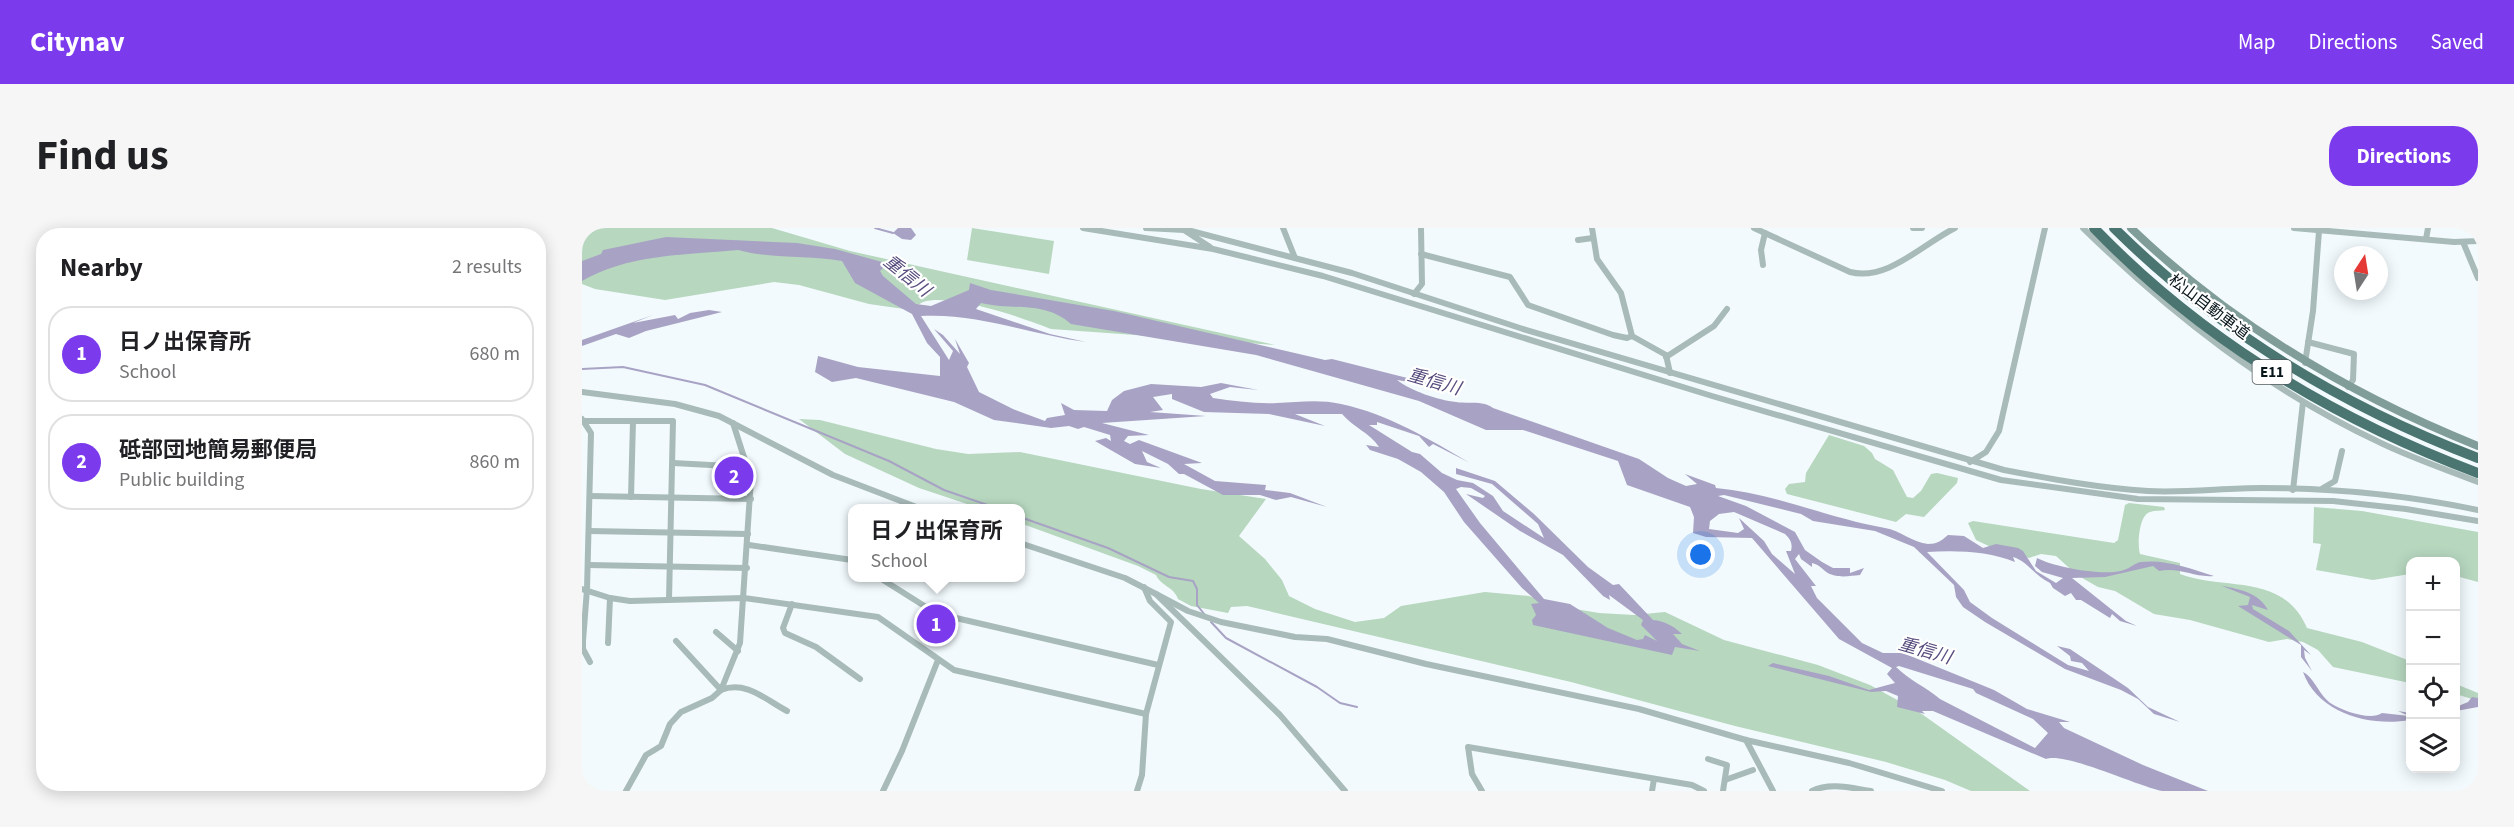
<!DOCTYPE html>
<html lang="en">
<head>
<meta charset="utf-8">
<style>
  body { margin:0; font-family:"Source Sans 3","Noto Sans JP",sans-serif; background:#f6f6f6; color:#202124 }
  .controls { position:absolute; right:18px; bottom:18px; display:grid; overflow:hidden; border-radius:12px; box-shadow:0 3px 15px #0003 }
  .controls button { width:54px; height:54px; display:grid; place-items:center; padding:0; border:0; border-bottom:2px solid #e0e0e0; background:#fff; color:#202124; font:30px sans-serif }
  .compass { position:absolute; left:1752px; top:18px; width:54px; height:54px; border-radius:50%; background:#fff; box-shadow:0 3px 15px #0003; rotate:12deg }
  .you { position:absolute; left:1119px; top:327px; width:21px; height:21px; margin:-15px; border:4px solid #fff; border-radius:50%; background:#1a73e8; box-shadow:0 0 0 9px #1a73e833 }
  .badge { display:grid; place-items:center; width:39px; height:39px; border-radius:50%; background:#7c3aed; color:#fff; font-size:20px; font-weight:700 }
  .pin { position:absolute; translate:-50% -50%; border:3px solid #fff; box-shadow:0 2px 6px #0006 }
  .popup { position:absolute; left:266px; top:276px; width:177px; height:78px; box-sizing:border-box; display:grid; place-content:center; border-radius:12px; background:#fff; filter:drop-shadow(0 2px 4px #0005); font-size:20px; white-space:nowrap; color:#757577 }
  .popup b { font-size:22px; color:#202124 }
  .popup::after { content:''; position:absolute; left:50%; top:100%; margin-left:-12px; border:12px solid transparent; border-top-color:#fff }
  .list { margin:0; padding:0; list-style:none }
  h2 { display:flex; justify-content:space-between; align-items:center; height:78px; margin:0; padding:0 24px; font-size:26px }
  h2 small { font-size:20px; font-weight:400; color:#757577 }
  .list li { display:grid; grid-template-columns:39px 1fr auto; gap:18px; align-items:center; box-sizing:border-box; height:96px; margin:0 12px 12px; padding:0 12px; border:2px solid #e0e0e0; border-radius:24px }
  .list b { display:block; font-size:22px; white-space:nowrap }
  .list p { margin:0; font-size:20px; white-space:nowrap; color:#757577 }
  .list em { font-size:20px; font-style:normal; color:#757577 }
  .icon { flex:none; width:33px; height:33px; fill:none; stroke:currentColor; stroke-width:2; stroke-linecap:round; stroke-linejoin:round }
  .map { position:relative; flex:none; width:1896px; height:563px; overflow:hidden; border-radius:24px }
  header { display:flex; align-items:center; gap:36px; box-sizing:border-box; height:84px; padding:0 30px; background:#7c3aed; color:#fff }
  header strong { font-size:28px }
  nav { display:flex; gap:33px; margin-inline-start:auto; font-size:21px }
  .intro { display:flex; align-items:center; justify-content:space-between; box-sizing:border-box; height:144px; padding:0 36px }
  h1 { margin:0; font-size:42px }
  .button { padding:15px 27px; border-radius:24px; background:#7c3aed; color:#fff; font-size:21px; font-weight:700 }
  main { display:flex; gap:36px; padding:0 36px }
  aside { flex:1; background:#fff; border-radius:24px; box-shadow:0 3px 15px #0003 }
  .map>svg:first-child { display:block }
  .green { fill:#b7d7bf }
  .water { fill:#a8a3c4; fill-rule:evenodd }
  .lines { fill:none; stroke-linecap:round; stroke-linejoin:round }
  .stream { stroke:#a8a3c4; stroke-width:2 }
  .street { stroke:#a8bbb9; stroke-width:6 }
  .secondary { stroke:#809d9a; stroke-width:8 }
  .highway { stroke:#4b7571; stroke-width:10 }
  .labels { text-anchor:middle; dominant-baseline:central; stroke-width:4.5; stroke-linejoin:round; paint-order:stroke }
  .shield { fill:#fff; stroke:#515b5f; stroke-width:1.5 }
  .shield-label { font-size:15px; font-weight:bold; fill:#07151a }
  .street-label { font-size:16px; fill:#07151a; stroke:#fff }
  .water-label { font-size:18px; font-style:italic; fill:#584d7e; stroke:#fff }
</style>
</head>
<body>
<header>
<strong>Citynav</strong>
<nav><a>Map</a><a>Directions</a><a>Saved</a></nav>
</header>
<div class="intro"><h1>Find us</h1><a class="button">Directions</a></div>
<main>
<aside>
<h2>Nearby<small>2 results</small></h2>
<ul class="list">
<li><span class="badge">1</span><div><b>日ノ出保育所</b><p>School</p></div><em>680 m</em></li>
<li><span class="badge">2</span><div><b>砥部団地簡易郵便局</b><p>Public building</p></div><em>860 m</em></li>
</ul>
</aside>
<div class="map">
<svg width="1896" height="563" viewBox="0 0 1896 563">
  <rect width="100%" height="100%" fill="#f2fafd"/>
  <g class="green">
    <path d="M 0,0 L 190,0 L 268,23 L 693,117 L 469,101 C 441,90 370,65 341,74 C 337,76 332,80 329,82 L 287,76 L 217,57 L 192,54 L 83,72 L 13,61 L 0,56 Z"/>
    <path d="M 390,0 L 472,13 L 467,46 L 385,32 Z"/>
    <path d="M 217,191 L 238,192 L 354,221 L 386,226 L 438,224 L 619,261 L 684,271 L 657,308 L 683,331 L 700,352 L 707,368 L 733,381 L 773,394 L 802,390 L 819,378 L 903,364 L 947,368 L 975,378 L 1017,385 L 1052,387 L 1083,384 L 1142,412 L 1236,437 L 1288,457 L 1337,484 L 1448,563 L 1389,563 L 1363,552 L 1304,534 L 1153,498 L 989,454 L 665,378 L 649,379 L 646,385 L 609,378 L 596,371 C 592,359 579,358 574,347 L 556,338 L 438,295 L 438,280 L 397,280 L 337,260 L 263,226 Z"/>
    <path d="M 1247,207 L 1282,218 L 1290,225 L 1293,231 L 1311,242 L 1325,269 L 1331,270 L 1339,263 L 1349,246 L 1355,245 L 1376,250 L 1375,255 L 1342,289 L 1324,286 L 1314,294 L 1205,266 L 1203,261 L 1207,256 L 1223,254 L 1224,245 Z"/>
    <path d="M 1547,275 L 1582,279 L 1583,282 C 1578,283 1573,282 1568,284 C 1557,287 1555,316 1558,326 L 1598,335 L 1598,346 C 1642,363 1701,344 1725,400 L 1780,414 L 1828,433 L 1828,455 L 1751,439 L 1736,422 L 1721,414 L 1705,411 L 1687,414 L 1608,392 L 1572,386 L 1533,363 L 1516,359 L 1495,347 L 1474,328 L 1459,326 L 1447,330 L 1413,321 L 1394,312 L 1386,295 L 1391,293 L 1532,315 L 1536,312 L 1543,277 Z"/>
    <path d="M 1732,279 L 1780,283 L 1896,304 L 1896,354 L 1874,348 L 1874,334 L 1828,334 L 1828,346 L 1791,352 L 1734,342 L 1739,316 L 1731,315 Z"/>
    <path d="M 1874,456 L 1896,465 L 1896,473 L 1874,466 Z"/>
  </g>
  <g class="water">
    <path d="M 316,0 L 329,0 L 334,7 L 329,12 L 320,11 L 311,5 Z"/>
    <path d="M 84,9 L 215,15 L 253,21 L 300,34 L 301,40 L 298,43 L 301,48 L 334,76 L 349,78 L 387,62 L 388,55 L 409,62 L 532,83 L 743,132 L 750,131 L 869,161 L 815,152 C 829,163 856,172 874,174 C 887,176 901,172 911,180 L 1057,231 L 1086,250 L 1104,258 L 1115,256 L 1103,246 L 1133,257 L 1134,260 C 1191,265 1246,290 1303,300 C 1318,302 1331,315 1346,316 C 1355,316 1359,313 1366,307 L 1382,308 L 1401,320 L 1414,316 L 1436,320 L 1441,323 L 1454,343 L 1474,355 L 1481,350 L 1460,344 L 1453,338 L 1455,330 C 1472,339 1524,349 1542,342 C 1549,340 1552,335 1559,334 C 1584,331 1610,341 1632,348 C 1612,350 1599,339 1577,343 L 1571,338 L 1523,349 L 1490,350 L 1544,393 L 1555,398 L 1538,393 L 1530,386 L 1528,390 L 1499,372 L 1494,372 L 1489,365 L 1483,368 L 1471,360 L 1468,355 C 1452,347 1445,333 1431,329 L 1433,334 C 1407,323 1373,322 1345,324 L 1382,362 L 1388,374 L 1410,390 L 1486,437 L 1507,443 L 1500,435 L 1489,433 L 1488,428 L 1475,418 L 1488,421 L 1546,460 L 1566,479 L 1598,494 L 1572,486 L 1556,471 L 1539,462 L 1483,441 L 1403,394 L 1381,379 L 1374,369 L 1372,357 L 1332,319 L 1293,303 L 1231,293 L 1219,286 L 1142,267 L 1136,268 L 1164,278 L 1213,304 L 1223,322 L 1240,334 L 1251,340 L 1268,340 L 1268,345 L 1282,340 L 1278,347 C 1267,348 1253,351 1243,343 C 1238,339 1237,337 1230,335 L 1230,339 L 1219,331 L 1217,326 L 1213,331 L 1234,358 L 1229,358 L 1235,370 L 1280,415 L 1301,425 L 1321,425 L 1412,462 L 1445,481 L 1488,494 L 1477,494 L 1482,500 L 1561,537 L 1626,563 C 1612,563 1594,563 1580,563 C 1555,558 1484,524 1464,531 L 1351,483 L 1340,483 L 1343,486 L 1315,479 L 1316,468 L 1304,463 L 1289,464 L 1186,438 L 1191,435 L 1247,448 L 1287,462 L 1313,455 L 1305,446 L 1310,440 L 1257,411 L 1170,310 L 1124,309 L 1111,305 L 1112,289 L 1108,279 L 1045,257 L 1036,233 L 941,202 L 904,202 L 837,173 L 674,127 L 489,96 C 461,72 433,83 399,75 L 394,81 L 468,106 L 504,114 C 446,106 397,85 339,88 L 367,132 L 371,123 L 352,101 L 361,107 L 378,126 L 373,111 L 387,135 L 385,139 L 397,164 L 431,181 L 463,193 L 465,190 L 483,187 L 479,175 L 492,182 L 525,183 L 530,172 L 542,163 L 569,156 L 619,159 L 639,155 L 676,162 L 648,159 L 628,166 L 631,170 C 652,173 674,176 695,175 C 716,174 738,171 759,176 C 806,186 847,211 888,235 L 851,216 L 847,219 L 837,208 L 795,194 L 795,197 L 787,197 L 830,224 L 838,226 L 860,245 L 875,252 L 891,255 L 911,268 L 921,283 L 962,310 L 956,296 L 910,256 L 874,246 L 874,240 L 913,253 L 952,286 L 1006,339 L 1031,357 L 1037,356 L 1071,392 C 1082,393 1092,398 1100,406 L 1091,406 L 1100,416 L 1118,423 L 1093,419 L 1090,427 L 951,397 L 950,392 L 954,387 L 949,376 L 957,375 L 940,360 L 882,294 L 862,264 L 839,244 L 816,231 L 788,222 L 784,217 L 797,219 C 788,205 771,199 760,186 L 713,186 L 743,198 L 687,186 L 622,184 L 590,171 L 590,166 L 571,169 L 581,182 L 568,184 L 624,188 L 520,195 L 567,207 L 546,208 L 542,213 L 548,216 L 557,212 L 620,235 L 602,236 L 633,253 L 684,257 L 683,262 L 708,265 L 745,279 L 709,269 L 694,272 L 678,267 L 641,267 L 602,246 L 597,246 L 586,236 L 560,223 L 565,234 L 579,240 L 553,236 L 513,213 L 524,210 L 529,213 L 528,207 L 502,199 L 496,201 L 487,198 L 469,200 L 412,192 L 372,174 L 274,150 L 250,154 L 233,144 L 236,128 L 276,139 L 358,148 L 358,129 L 345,115 L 330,86 L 273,55 L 260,33 C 226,27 188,31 156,22 C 104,27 46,26 0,53 L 0,33 L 19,26 L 21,22 ZM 879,259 L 889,260 L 903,268 L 901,270 L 884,266 L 938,303 L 981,327 L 1021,368 L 1028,372 L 1027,367 L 1061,392 L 1059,397 L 1075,413 L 1063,407 L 1061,411 L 1055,412 L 1026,400 L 988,376 L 962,371 L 898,295 L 874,261 ZM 1152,284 L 1203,306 C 1208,311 1211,315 1209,323 L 1204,323 L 1213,346 L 1190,326 L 1182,313 L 1157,290 L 1162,301 L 1156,305 L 1127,301 L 1128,293 L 1137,286 ZM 1317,438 L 1391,461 L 1394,465 L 1451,491 L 1466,505 L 1453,520 L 1358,471 C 1344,459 1327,452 1314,439 Z"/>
    <path d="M 127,82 L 140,84 L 64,103 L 47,110 L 34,106 L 0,118 L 0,112 L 71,87 L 51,95 L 93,87 L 96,91 L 108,85 Z"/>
    <path d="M 1640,358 C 1658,361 1677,365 1686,382 L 1670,377 L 1671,381 L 1707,403 L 1729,427 L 1722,422 L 1723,430 L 1730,443 L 1719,429 L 1719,417 L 1656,378 L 1666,377 L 1668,369 Z"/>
    <path d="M 1721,444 C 1733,450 1737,468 1750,476 C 1761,483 1789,493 1800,485 L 1827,488 L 1816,483 L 1828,485 L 1828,492 C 1789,499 1736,486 1721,444 Z"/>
    <path d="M 1890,469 L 1896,470 L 1896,479 L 1874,483 L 1874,479 L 1886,474 Z"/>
  </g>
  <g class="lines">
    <g class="stream">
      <path d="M 293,0 L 311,5"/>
      <path d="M 0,141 L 41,139 L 123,157 L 307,233 L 362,262 L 414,280"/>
      <path d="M 438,289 L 526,320 L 587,349 L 611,353 L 615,361 L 615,377 L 623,387"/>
      <path d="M 629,394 L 644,410 L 735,459 L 758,475 L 775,479"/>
    </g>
    <g class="street">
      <path d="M 501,0 L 631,21 L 741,48 L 1130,168 L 1419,252 L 1556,271 L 1751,273 L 1824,281 L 1896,293"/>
      <path d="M 564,0 L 602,2 L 628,19"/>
      <path d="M 598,0 L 770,45 L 941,101 L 1422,242 C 1469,251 1517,260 1566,263 C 1604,265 1642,260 1679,260 C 1753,260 1824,267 1896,282"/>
      <path d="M 701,0 L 713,30"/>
      <path d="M 1010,0 L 1015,31 L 1039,65 L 1050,108 L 1084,127 L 1088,145"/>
      <path d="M 1172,0 L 1268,44 C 1305,54 1342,15 1373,0"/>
      <path d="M 1331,0 L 1340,0"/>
      <path d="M 1501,0 C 1590,87 1686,162 1799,215 C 1830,230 1863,241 1896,254"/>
      <path d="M 1712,0 L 1872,14 L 1896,13"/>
      <path d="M 1844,11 L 1846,0"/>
      <path d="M 996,12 L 1011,10"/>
      <path d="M 1881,14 L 1896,50"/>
      <path d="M 839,26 L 928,49 L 946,77 L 1031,107 L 1045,110 L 1050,108"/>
      <path d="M 1181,37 L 1179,22 L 1183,5"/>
      <path d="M 832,66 L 840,56 L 839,0"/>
      <path d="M 1726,114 L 1772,126 L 1771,152 L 1766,159"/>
      <path d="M 1084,129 L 1132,98 L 1145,81"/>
      <path d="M 1723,135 L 1731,83 L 1737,3"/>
      <path d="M 0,164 L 93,176 L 137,188 L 251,247 L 337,280"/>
      <path d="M 0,191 L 9,205 L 5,361 L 1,413 L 1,421 L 8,434"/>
      <path d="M 3,193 L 91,193 L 87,372"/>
      <path d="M 1388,234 L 1404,224 L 1417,203 L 1463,0"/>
      <path d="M 91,235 L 166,239"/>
      <path d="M 1741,260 L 1753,253 L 1760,223"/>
      <path d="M 1711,262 L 1721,174"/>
      <path d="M 8,268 L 169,271"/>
      <path d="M 49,269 L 51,193"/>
      <path d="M 7,303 L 166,306"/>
      <path d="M 438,315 L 543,350 L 574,366 L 698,487 L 763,563"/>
      <path d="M 167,317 L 270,332"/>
      <path d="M 6,337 L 165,340"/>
      <path d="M 298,350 L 344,379 L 374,390 L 576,437"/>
      <path d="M 0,361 L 28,370 L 48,373 L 162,370 L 296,389 L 372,442 L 564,486 L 589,394 L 568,373 L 562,359"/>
      <path d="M 574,366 L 606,383 L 639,394 L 713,409 L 745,411 L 844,436 L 1057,481 L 1164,512 L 1267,535 L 1360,563"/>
      <path d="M 210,376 L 201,400 L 203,405 L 234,419 L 278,451"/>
      <path d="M 134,404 L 156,423"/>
      <path d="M 94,413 L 139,462 C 164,452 184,472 205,483"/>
      <path d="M 26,415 L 28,370"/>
      <path d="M 1164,512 L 1191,563"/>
      <path d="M 1126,531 L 1145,537 L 1141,563"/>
      <path d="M 1143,552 L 1171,542"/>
      <path d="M 44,563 L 64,527 L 79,518 L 88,496 L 99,484 L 130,470 L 139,462 L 158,415 L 169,251 L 151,195"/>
      <path d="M 301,563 L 320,523 L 356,432"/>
      <path d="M 555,563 L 560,547 L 564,486"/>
      <path d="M 900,563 L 890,546 L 886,519 L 1110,557 L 1122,563"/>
      <path d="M 1070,563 L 1072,551"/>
      <path d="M 1230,563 C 1248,554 1269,560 1289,563"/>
    </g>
    <path class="secondary" d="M 1549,0 C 1650,97 1766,166 1896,218"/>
    <g class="highway">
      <path d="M 1512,0 C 1619,111 1752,191 1896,245"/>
      <path d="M 1532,0 C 1637,104 1758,177 1896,230"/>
    </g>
  </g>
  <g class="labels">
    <rect class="shield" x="1670.5" y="132" width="39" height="24" rx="4.5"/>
    <g class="shield-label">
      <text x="1690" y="144">E11</text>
    </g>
    <g class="street-label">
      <text transform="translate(1627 79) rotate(37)">松山自動車道</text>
    </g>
    <g class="water-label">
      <text transform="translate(325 48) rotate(39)">重信川</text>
      <text transform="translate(852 154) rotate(16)">重信川</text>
      <text transform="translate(1343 423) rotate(16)">重信川</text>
    </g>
  </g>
</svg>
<div class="controls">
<button>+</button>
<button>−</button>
<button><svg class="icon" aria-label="locate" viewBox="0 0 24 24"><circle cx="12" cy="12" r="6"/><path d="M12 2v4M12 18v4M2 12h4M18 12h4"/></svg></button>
<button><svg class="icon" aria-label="layers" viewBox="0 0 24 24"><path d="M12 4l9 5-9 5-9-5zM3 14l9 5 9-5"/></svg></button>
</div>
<svg class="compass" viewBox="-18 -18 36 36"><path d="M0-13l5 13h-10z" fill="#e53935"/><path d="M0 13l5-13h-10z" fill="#757577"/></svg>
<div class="you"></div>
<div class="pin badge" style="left:354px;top:396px">1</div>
<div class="popup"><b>日ノ出保育所</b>School</div>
<div class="pin badge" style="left:152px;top:248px">2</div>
</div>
</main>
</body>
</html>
